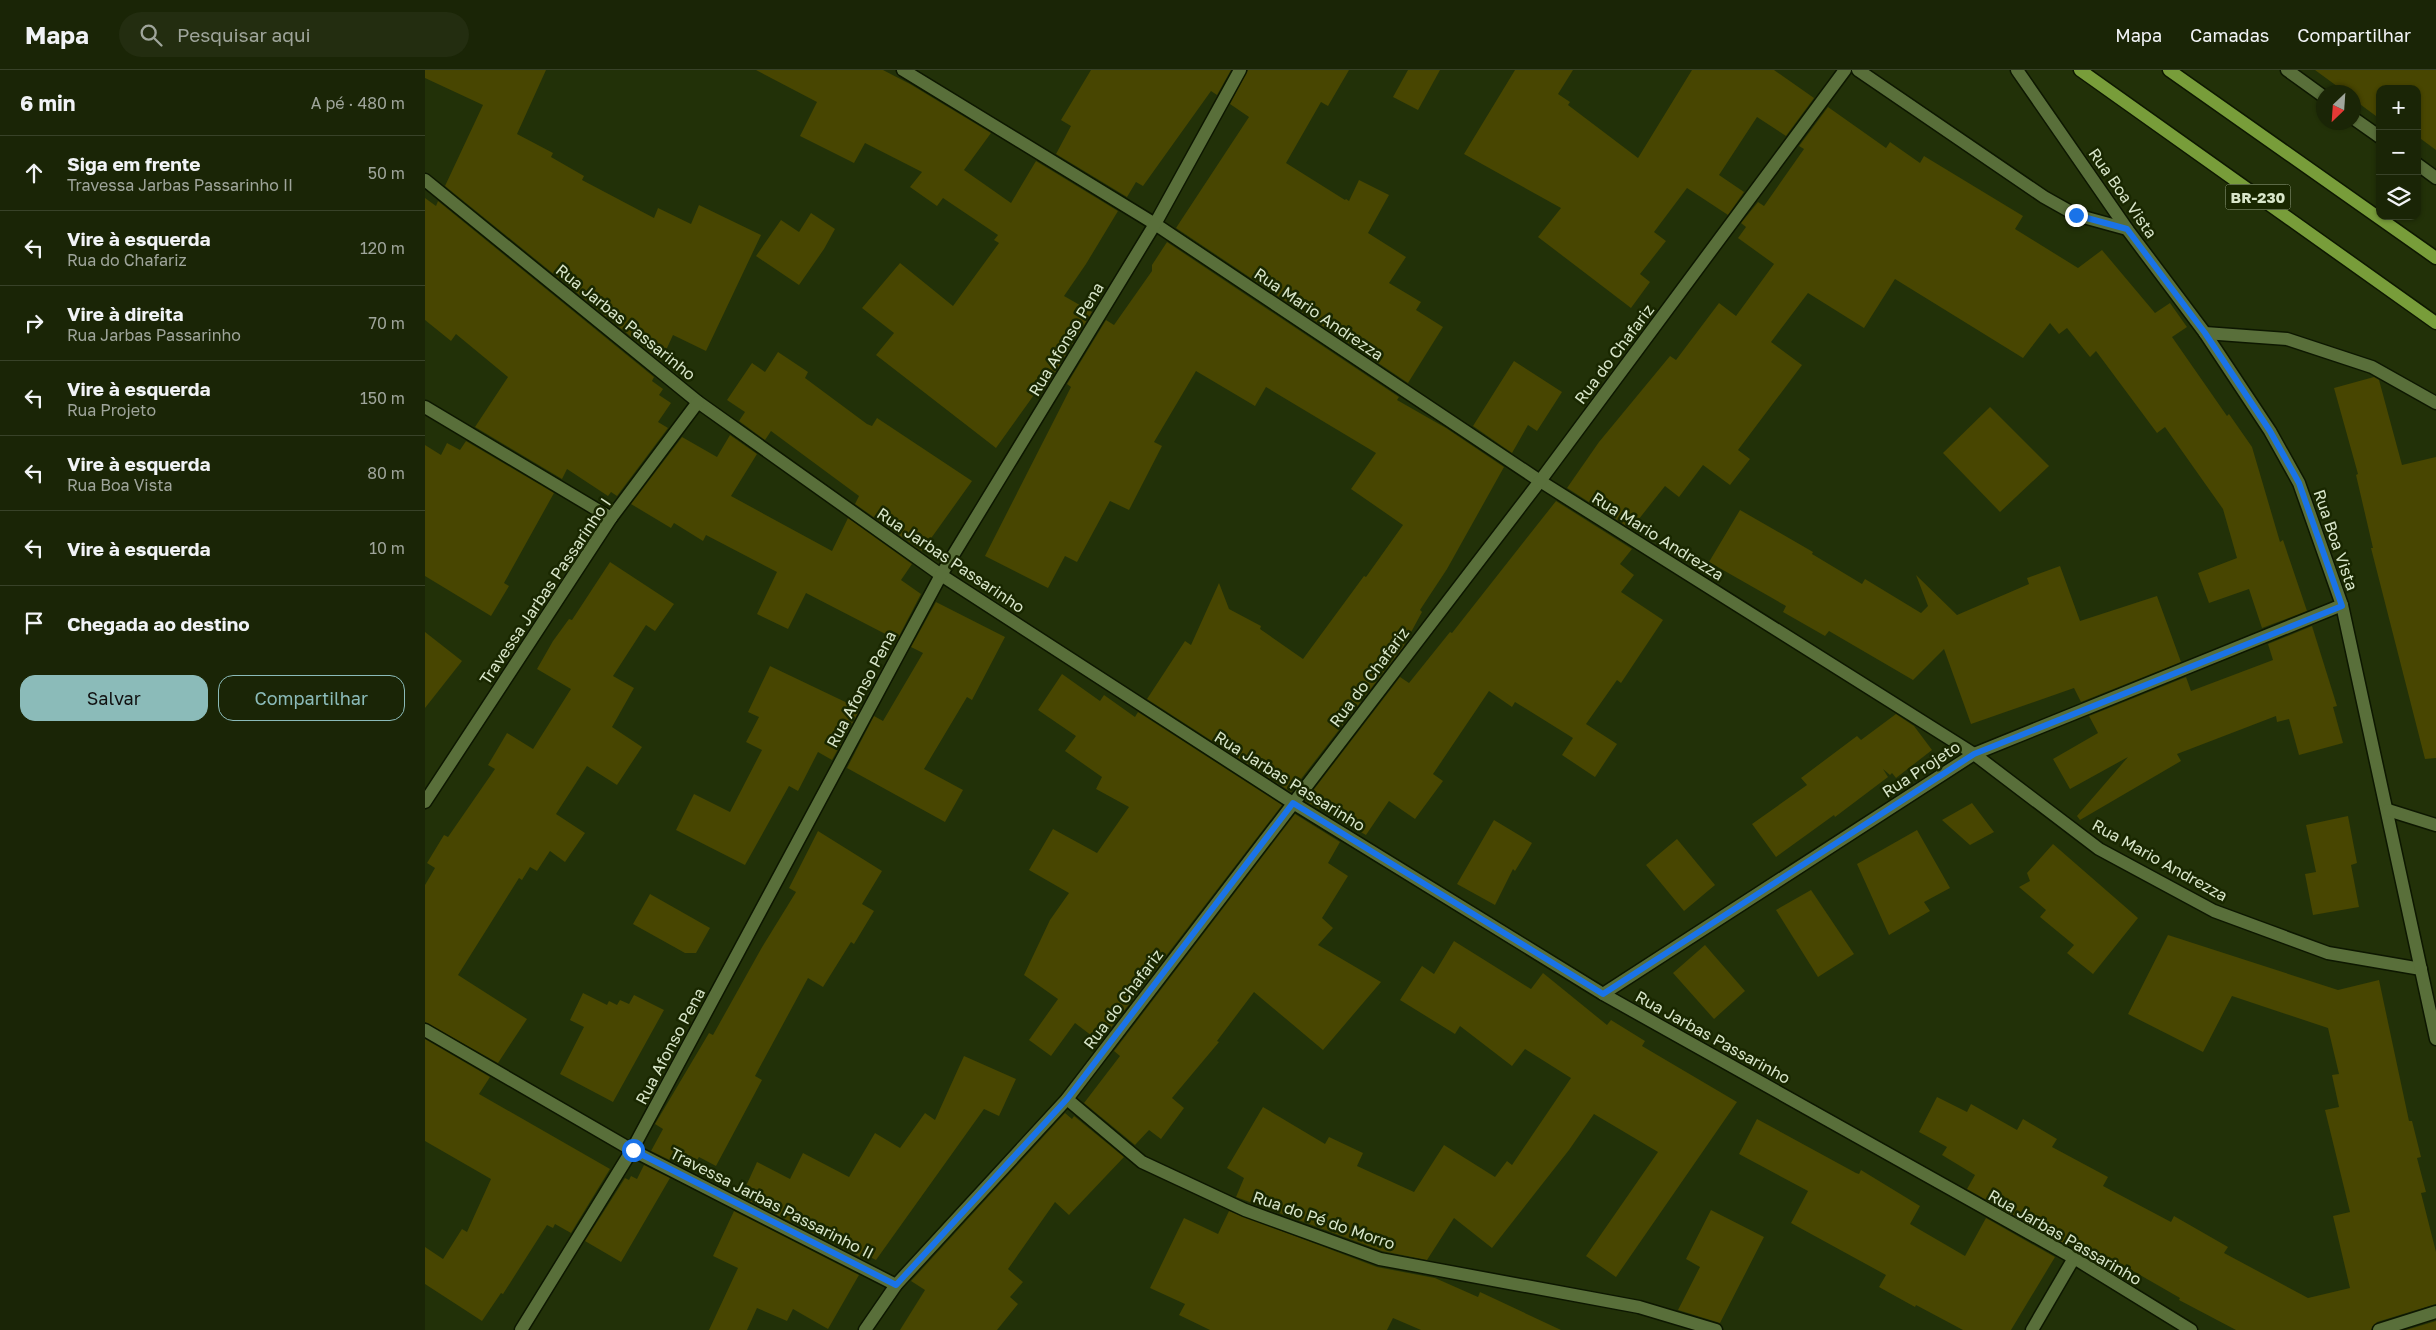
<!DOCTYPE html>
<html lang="pt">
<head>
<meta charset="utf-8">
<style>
  body { margin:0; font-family:"Golos Text",sans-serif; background:#232d10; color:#f1f3f6 }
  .controls { position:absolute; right:15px; top:15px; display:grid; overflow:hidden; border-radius:10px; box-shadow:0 1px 4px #0004 }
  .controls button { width:45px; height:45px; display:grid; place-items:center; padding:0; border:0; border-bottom:1px solid #384228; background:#1a2506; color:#f1f3f6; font:25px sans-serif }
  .compass { position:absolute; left:1891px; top:15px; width:45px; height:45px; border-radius:50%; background:#1a2506; box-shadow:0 1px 4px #0004; rotate:205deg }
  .stop { position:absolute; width:15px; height:15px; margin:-11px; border:4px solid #1a73e8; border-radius:50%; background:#fff }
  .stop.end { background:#1a73e8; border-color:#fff; box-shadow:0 1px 5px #0008 }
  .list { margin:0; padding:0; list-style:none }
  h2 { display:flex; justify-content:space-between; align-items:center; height:65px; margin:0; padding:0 20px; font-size:21px }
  h2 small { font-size:16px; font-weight:400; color:#9fa59b }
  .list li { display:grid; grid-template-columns:32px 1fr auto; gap:15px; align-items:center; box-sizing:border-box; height:75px; padding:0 20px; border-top:1px solid #384228 }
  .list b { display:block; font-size:19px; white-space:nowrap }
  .list p { margin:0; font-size:16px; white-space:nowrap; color:#9fa59b }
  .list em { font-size:16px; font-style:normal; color:#9fa59b }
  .actions { display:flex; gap:10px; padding:15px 20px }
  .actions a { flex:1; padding:11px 0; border:1px solid #8bbbb9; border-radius:15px; text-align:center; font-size:18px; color:#8bbbb9 }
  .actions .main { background:#8bbbb9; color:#111 }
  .icon { flex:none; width:28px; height:28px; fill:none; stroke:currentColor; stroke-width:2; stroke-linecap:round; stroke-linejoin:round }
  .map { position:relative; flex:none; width:2011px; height:1260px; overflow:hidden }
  header { display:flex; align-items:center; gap:30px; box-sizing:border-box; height:70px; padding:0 25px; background:#1a2506; border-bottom:1px solid #384228 }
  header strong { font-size:24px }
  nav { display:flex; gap:28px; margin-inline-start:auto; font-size:18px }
  .search { width:350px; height:45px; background:#232d10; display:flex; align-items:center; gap:12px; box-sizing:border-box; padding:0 18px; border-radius:28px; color:#9fa59b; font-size:19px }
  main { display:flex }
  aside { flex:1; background:#1a2506 }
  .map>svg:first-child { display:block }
  .building { fill:#484601 }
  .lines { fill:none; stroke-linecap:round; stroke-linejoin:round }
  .street-casing { stroke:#0d1700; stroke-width:15 }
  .primary-casing { stroke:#0d1700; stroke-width:15 }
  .street { stroke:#596f3a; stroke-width:12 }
  .primary { stroke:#789d3a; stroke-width:12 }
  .route { stroke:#1a73e8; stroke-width:6 }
  .labels { text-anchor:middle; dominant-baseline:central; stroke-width:5; stroke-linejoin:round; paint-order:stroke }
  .shield { fill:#192700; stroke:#9fad8d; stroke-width:1 }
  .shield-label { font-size:15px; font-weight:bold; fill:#d9e6ca }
  .street-label { font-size:16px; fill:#d9e6ca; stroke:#192700 }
</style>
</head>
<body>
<header>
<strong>Mapa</strong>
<div class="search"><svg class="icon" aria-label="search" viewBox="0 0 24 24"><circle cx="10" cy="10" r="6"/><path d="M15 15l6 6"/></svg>Pesquisar aqui</div>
<nav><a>Mapa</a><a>Camadas</a><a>Compartilhar</a></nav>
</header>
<main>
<aside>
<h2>6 min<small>A pé · 480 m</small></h2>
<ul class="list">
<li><svg class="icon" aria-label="ahead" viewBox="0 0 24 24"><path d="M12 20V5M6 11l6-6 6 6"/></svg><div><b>Siga em frente</b><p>Travessa Jarbas Passarinho II</p></div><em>50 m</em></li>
<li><svg class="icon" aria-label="left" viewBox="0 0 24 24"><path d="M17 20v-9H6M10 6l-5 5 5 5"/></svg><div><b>Vire à esquerda</b><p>Rua do Chafariz</p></div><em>120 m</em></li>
<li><svg class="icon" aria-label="right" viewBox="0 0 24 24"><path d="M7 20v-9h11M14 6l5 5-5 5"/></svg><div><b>Vire à direita</b><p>Rua Jarbas Passarinho</p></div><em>70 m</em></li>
<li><svg class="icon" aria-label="left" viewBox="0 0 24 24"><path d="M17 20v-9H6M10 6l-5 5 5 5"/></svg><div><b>Vire à esquerda</b><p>Rua Projeto</p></div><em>150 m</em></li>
<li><svg class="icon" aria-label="left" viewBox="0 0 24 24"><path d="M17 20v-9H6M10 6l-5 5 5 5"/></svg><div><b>Vire à esquerda</b><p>Rua Boa Vista</p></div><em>80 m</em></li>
<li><svg class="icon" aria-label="left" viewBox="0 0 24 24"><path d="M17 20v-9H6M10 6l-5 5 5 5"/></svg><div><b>Vire à esquerda</b></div><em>10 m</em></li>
<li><svg class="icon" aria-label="arrive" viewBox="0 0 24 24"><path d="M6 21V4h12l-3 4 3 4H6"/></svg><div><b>Chegada ao destino</b></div></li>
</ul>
<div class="actions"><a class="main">Salvar</a><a>Compartilhar</a></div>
</aside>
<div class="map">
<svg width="2011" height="1260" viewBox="0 0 2011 1260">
  <rect width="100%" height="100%" fill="#223108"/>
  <g class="building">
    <path d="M 0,0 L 121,0 L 92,64 L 128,83 L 126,87 L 159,106 L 157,110 L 229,148 L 233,138 L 266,154 L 274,135 L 336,165 L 281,281 L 248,265 L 236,291 L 20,116 L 58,35 L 0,8 Z"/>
    <path d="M 331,0 L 458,0 L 485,14 L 566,63 L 539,100 L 586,133 L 611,91 L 693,141 L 661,194 L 639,226 L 667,242 L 628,306 L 624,304 L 571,378 L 451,285 L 469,263 L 437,238 L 475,193 L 528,236 L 574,173 L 569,170 L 573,165 L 518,128 L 512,136 L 485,117 L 497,102 L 440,73 L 429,93 L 375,66 L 392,32 Z"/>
    <path d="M 666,0 L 806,0 L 792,25 L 786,21 L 718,116 L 711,112 L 702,127 L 631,84 L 646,56 L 636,50 Z"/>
    <path d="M 823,0 L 924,0 L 903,36 L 896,32 L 861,93 L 920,130 L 921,129 L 924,131 L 934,110 L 964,125 L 943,163 L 981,187 L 964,213 L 996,232 L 991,240 L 1018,257 L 983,313 L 751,158 L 824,47 L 805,34 Z"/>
    <path d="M 983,0 L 1015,0 L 993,40 L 968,27 Z"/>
    <path d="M 1090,0 L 1148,0 L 1133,24 L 1145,32 L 1143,35 L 1213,88 L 1267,0 L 1349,0 L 1389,28 L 1361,66 L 1332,47 L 1294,105 L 1319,122 L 1303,145 L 1262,118 L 1229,162 L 1241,171 L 1215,204 L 1225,212 L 1206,238 L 1113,167 L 1136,138 L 1039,84 Z"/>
    <path d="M 1890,0 L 2011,0 L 2011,80 L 1992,66 L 1992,19 L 1955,19 L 1955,49 L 1928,29 L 1928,22 L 1920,22 Z"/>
    <path d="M 1403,37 L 1461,78 L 1465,72 L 1495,93 L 1499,86 L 1598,146 L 1590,159 L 1653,198 L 1677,180 L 1730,243 L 1745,233 L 1762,257 L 1747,267 L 1802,346 L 1804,344 L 1827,377 L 1855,472 L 1858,470 L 1882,541 L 1837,558 L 1824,519 L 1784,533 L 1773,503 L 1812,488 L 1798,439 L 1740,357 L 1732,363 L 1671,281 L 1665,287 L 1642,258 L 1634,264 L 1625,253 L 1598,288 L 1470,209 L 1439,258 L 1383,223 L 1346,272 L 1377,295 L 1313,380 L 1325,389 L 1305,415 L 1278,395 L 1254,427 L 1240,416 L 1206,459 L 1142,418 L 1174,372 L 1245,286 L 1251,290 L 1294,233 L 1311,246 L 1349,194 L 1313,168 L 1321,157 L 1316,153 L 1333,132 L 1339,136 L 1379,79 L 1374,76 Z"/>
    <path d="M 0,128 L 11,136 L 13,131 L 229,307 L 227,311 L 238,319 L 234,325 L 246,333 L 233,352 L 243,358 L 192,426 L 186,422 L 183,426 L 142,399 L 137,409 L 50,357 L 83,307 L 31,264 L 26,271 L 0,250 Z"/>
    <path d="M 386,143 L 410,159 L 399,179 L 374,215 L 331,186 L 356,150 L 374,162 Z"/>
    <path d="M 742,172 L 974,327 L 972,330 L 1021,358 L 1079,397 L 1022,499 L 995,540 L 997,542 L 978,577 L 866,722 L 722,629 L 760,571 L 766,575 L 794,513 L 804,539 L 836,556 L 835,559 L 878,589 L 939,506 L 941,507 L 978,455 L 926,419 L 951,383 L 841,317 L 830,336 L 771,301 L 729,372 L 737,376 L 704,440 L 685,431 L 652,492 L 640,486 L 623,518 L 560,486 L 646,317 L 642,314 L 681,250 L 689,255 L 727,201 L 727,195 Z"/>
    <path d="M 353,282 L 383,302 L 380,308 L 442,354 L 447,356 L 452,348 L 547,411 L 497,481 L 430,434 L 434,426 L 346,361 L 340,370 L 314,351 L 320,342 L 302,330 L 327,293 L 340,302 Z"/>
    <path d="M 1089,291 L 1137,322 L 1112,361 L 1103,355 L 1087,383 L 1048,356 Z"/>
    <path d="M 1949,307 L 1954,310 L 1977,395 L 2011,387 L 2011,688 L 2000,689 L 1946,478 L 1948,478 L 1931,405 L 1933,404 L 1909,318 Z"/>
    <path d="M 1565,337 L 1624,396 L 1575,442 L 1518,383 Z"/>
    <path d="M 305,365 L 332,384 L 306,426 L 407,481 L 423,448 L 487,494 L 476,510 L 496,524 L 472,570 L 381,523 L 363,559 L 332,544 L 352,502 L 281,465 L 278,471 L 249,453 L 246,458 L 206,434 L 257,367 L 292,387 Z"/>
    <path d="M 41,371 L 129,423 L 79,513 L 84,516 L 66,546 L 0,506 L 0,375 L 16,385 L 22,373 L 35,380 Z"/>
    <path d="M 1131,431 L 1207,479 L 1195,494 L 1209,505 L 1196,522 L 1238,550 L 1196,613 L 1192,610 L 1161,654 L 1192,674 L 1170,707 L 1137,685 L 1148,668 L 1090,632 L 1087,637 L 1064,621 L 1008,704 L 1018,711 L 990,749 L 964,731 L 941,765 L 880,731 L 975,607 L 984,613 L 1025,562 L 1027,563 Z"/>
    <path d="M 1315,440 L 1388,482 L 1387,484 L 1437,514 L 1440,509 L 1496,543 L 1503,536 L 1491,505 L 1532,545 L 1604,514 L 1602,508 L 1635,496 L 1655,551 L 1732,526 L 1756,592 L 1656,632 L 1649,618 L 1546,654 L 1519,579 L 1488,610 L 1404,561 L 1400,566 L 1358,542 L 1361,536 L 1284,492 Z"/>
    <path d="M 185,492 L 249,534 L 230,561 L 221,555 L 188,606 L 209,618 L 187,657 L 217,677 L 192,715 L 162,696 L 131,744 L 160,763 L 140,792 L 125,781 L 112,801 L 105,797 L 97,810 L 94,808 L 33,905 L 102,949 L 73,993 L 0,952 L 0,815 L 10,798 L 2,793 L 19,765 L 23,767 L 70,699 L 63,695 L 82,663 L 108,679 L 146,619 L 112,599 L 128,571 L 144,549 L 147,550 Z"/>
    <path d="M 511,532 L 580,567 L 547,630 L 542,627 L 499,699 L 538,720 L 520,752 L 422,698 L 449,646 L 458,651 L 498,583 L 486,577 Z"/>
    <path d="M 1887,556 L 1912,636 L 1908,637 L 1918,673 L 1874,685 L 1864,649 L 1852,652 L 1851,646 L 1752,684 L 1756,691 L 1655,750 L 1652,746 L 1703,687 L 1645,719 L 1628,689 L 1673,663 L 1664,646 L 1761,607 L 1766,621 L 1848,590 L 1843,574 Z"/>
    <path d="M 0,562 L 37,591 L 0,638 Z"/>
    <path d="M 345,596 L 435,639 L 407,690 L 393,682 L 373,721 L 364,716 L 320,795 L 251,760 L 269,724 L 305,742 L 337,680 L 321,672 L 334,647 L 323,642 Z"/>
    <path d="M 637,604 L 675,631 L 679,625 L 710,647 L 713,642 L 857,735 L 675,972 L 650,953 L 626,986 L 604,970 L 633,929 L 599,905 L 625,850 L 644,823 L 604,800 L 628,759 L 672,783 L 704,737 L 671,719 L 677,707 L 640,681 L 651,666 L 613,640 Z"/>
    <path d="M 1471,644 L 1489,656 L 1507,680 L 1471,708 L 1467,703 L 1465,705 L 1458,699 L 1463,707 L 1410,747 L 1409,745 L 1351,787 L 1327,754 L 1382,715 L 1376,708 L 1432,666 L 1436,670 Z"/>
    <path d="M 1547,733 L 1569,762 L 1545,775 L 1517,750 Z"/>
    <path d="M 870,744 L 915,772 L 903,793 L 923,806 L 897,848 L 908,858 L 893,875 L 956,912 L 898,980 L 829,922 L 792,971 L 794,972 L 747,1028 L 759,1038 L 736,1069 L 724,1060 L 710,1075 L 659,1033 L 695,986 L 689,981 Z"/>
    <path d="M 1923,746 L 1932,793 L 1926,795 L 1934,837 L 1888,845 L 1880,804 L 1891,802 L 1881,755 Z"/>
    <path d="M 1069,750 L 1107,773 L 1090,801 L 1088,799 L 1070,835 L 1032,814 Z"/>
    <path d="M 1492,760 L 1525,818 L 1499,832 L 1505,841 L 1464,865 L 1432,794 Z"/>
    <path d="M 393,761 L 457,801 L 437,834 L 449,841 L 429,874 L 426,872 L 398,917 L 383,908 L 330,1006 L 337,1010 L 291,1096 L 274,1087 L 272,1090 L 260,1083 L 253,1094 L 226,1081 L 238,1059 L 230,1054 L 284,963 L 288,965 L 336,879 L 371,822 L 364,818 Z"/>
    <path d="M 1252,769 L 1290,815 L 1259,841 L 1221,795 Z"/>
    <path d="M 1628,774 L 1713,848 L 1668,904 L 1642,883 L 1649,875 L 1615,847 L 1621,840 L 1594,817 L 1605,811 L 1602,803 Z"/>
    <path d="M 1386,820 L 1429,884 L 1393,907 L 1351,840 Z"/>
    <path d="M 225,824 L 285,858 L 271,883 L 260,883 L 208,854 Z"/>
    <path d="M 1743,865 L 1913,920 L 1954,910 L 1984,1051 L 1987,1051 L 1996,1087 L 1992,1088 L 2001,1122 L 1996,1123 L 2011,1182 L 2011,1234 L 1952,1252 L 1946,1260 L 1811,1260 L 1754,1230 L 1755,1228 L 1689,1190 L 1686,1196 L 1639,1171 L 1638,1173 L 1542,1119 L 1550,1105 L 1517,1085 L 1522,1077 L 1494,1062 L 1512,1027 L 1542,1042 L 1546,1034 L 1592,1060 L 1598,1049 L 1632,1069 L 1627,1077 L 1683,1107 L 1678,1116 L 1746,1152 L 1749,1146 L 1803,1177 L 1799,1183 L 1883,1228 L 1925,1218 L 1908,1146 L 1925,1142 L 1900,1040 L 1914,1037 L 1907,1005 L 1914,1004 L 1903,958 L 1807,926 L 1778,982 L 1703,944 Z"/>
    <path d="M 1029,871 L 1106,919 L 1118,903 L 1182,955 L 1186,950 L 1220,971 L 1217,976 L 1312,1032 L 1191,1207 L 1161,1186 L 1233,1082 L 1169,1044 L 1144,1080 L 1067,1178 L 1029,1148 L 1002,1190 L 957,1181 L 811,1127 L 819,1108 L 802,1098 L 838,1037 L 900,1074 L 904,1067 L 938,1083 L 932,1096 L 989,1122 L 1019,1075 L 1070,1107 L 1082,1091 L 1087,1095 L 1146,1008 L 1100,979 L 1087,996 L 1035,956 L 1030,964 L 975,930 L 997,896 L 1009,904 Z"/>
    <path d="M 1280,875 L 1320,921 L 1289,949 L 1248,903 Z"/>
    <path d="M 158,923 L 182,935 L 184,931 L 192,935 L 195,930 L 204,934 L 209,925 L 239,940 L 188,1032 L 135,1004 L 159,957 L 145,950 Z"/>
    <path d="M 0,969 L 65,1007 L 54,1024 L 185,1099 L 146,1163 L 130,1154 L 128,1158 L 122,1155 L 78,1224 L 76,1223 L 57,1251 L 0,1214 L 0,1177 L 18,1189 L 37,1159 L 42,1162 L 66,1109 L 0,1071 Z"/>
    <path d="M 539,986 L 591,1009 L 574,1046 L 559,1039 L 451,1190 L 445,1187 L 443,1191 L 316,1127 L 332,1092 L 365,1109 L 378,1083 L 424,1107 L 450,1063 L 475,1078 L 500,1043 L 510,1050 Z"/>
    <path d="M 640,1043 L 647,1049 L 649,1046 L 699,1087 L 644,1145 L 630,1132 L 583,1199 L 598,1212 L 585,1227 L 593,1234 L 572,1260 L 475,1260 L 500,1220 L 486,1211 Z"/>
    <path d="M 1332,1049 L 1431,1103 L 1434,1104 L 1436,1100 L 1495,1136 L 1485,1154 L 1540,1186 L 1561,1148 L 1630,1187 L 1586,1260 L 1538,1260 L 1491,1235 L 1490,1237 L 1454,1217 L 1461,1205 L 1366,1153 L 1383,1121 L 1314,1084 Z"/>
    <path d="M 219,1095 L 245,1108 L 196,1192 L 160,1171 L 200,1108 L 204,1110 L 206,1106 L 212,1109 Z"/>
    <path d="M 1286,1140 L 1339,1167 L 1295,1253 L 1253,1240 L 1275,1197 L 1261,1189 Z"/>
    <path d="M 309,1141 L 434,1205 L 403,1259 L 368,1239 L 362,1251 L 332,1238 L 322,1260 L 284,1260 L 313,1198 L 288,1186 Z"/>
    <path d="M 804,1141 L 952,1197 L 1010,1208 L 1053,1227 L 1055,1222 L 1136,1260 L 996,1260 L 968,1248 L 962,1260 L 785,1260 L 754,1245 L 760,1234 L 725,1218 L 759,1148 L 793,1164 Z"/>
    <path d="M 2011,1251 L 2011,1260 L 1981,1260 Z"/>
  </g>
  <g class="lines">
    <g class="street-casing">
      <g id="street">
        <path d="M 478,0 L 730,154 L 1115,411 L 1549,684 L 1674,779 L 1789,841 L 1903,883 L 1996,899"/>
        <path d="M 1433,0 L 1619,127 L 1651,145 L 1702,159"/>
        <path d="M 1592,0 L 1702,159 L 1780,263 L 1845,361 L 1874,413 L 1917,535 L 2011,969"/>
        <path d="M 1862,0 L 1898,26"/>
        <path d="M 1928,48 L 1955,67"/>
        <path d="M 1992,94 L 2011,108"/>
        <path d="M 0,110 L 273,332 L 516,505 L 868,733 L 1178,924 L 1649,1188 L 1766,1260"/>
        <path d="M 1780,263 L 1862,269 L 1947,297 L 2011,333"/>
        <path d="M 0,337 L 186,448"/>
        <path d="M 0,732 L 186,448 L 273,332"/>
        <path d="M 1963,740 L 2011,755"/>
        <path d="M 1178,924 L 1549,684 L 1917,535"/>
        <path d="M 0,960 L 207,1080 L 471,1215"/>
        <path d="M 642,1029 L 717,1092 L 820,1140 L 955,1189 L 1214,1237 L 1291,1260"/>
        <path d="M 96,1260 L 207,1080 L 516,505 L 730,154 L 815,0"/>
        <path d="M 440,1260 L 471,1215 L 642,1029 L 1115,411 L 1420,0"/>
        <path d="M 1607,1260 L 1649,1188"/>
        <path d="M 1954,1260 L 2011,1242"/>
      </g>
    </g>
    <g class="primary-casing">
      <g id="primary">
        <path d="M 1655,0 L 2011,253"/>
        <path d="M 1744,0 L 2011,188"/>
      </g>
    </g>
    <use href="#street" class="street"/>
    <use href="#primary" class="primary"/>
  </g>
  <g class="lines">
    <path class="route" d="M 208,1080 L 471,1215 L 642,1029 L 868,733 L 1178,924 L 1549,684 L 1917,536 L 1874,413 L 1845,361 L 1780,263 L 1702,159 L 1651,145"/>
  </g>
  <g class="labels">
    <rect class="shield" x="1800.5" y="114.5" width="65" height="25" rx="4"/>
    <g class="shield-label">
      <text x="1833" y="127">BR-230</text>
    </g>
    <g class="street-label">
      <text transform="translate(1698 123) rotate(55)">Rua Boa Vista</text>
      <text transform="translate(894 244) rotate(34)">Rua Mario Andrezza</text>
      <text transform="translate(201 252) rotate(39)">Rua Jarbas Passarinho</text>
      <text transform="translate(641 269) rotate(-59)">Rua Afonso Pena</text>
      <text transform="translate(1189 284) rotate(-53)">Rua do Chafariz</text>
      <text transform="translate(1233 466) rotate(32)">Rua Mario Andrezza</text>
      <text transform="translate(1911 470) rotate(71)">Rua Boa Vista</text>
      <text transform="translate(526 490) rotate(34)">Rua Jarbas Passarinho</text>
      <text transform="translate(120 521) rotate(-56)">Travessa Jarbas Passarinho I</text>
      <text transform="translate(944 607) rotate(-53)">Rua do Chafariz</text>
      <text transform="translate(436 619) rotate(-62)">Rua Afonso Pena</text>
      <text transform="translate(1496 699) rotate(-33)">Rua Projeto</text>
      <text transform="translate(865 711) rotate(32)">Rua Jarbas Passarinho</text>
      <text transform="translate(1735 790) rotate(29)">Rua Mario Andrezza</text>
      <text transform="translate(698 929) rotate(-53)">Rua do Chafariz</text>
      <text transform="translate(1288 967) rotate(29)">Rua Jarbas Passarinho</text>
      <text transform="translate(245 976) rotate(-62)">Rua Afonso Pena</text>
      <text transform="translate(347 1133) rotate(27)">Travessa Jarbas Passarinho II</text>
      <text transform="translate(899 1150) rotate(19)">Rua do Pé do Morro</text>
      <text transform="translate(1640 1167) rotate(30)">Rua Jarbas Passarinho</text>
    </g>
  </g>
</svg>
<div class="controls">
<button>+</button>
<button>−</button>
<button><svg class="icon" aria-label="layers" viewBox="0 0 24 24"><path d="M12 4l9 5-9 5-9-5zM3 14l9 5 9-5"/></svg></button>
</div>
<svg class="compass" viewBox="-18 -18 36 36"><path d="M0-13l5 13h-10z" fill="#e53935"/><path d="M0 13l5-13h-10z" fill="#9fa59b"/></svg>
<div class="stop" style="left:208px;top:1080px"></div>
<div class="stop end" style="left:1651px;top:145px"></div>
</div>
</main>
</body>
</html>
